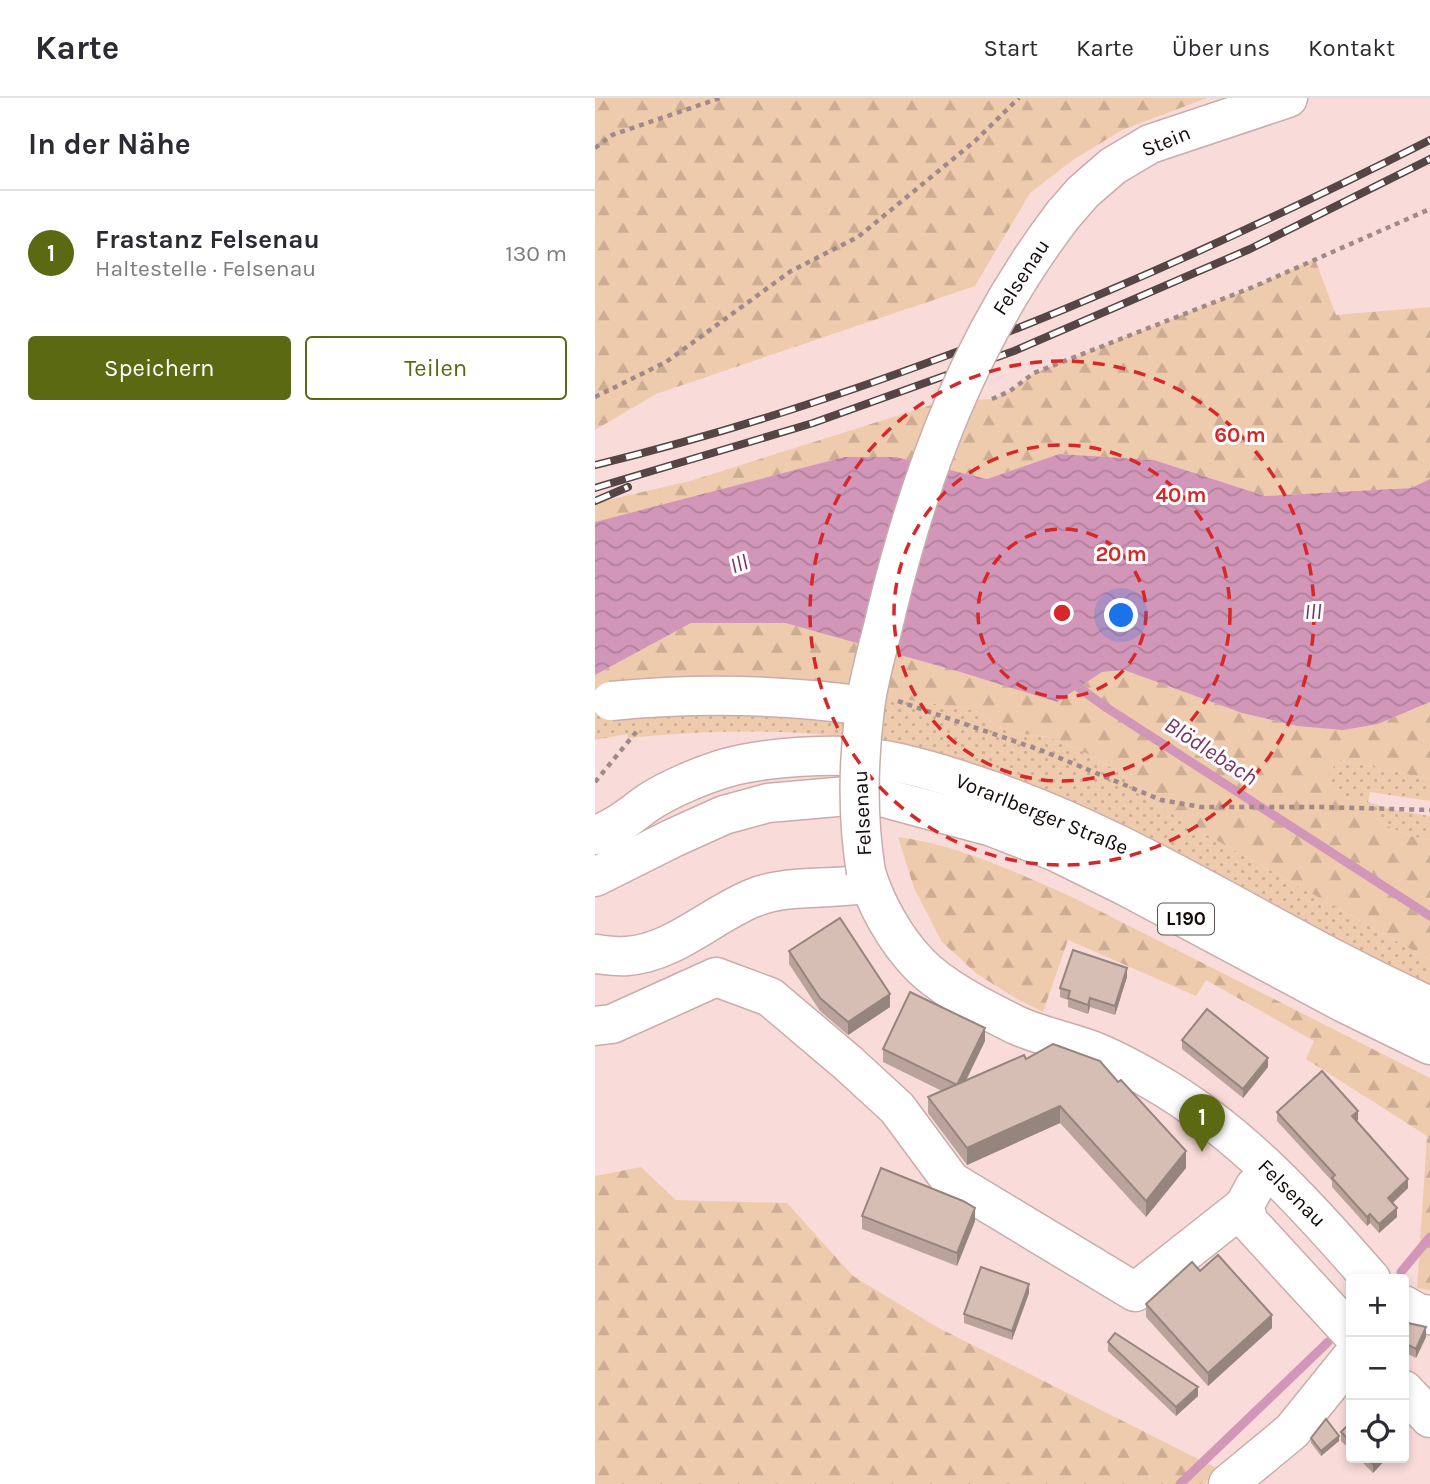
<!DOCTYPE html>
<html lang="de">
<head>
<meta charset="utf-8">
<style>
  body { margin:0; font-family:Karla,sans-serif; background:#f7f7f7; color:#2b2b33 }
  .controls { position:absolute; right:21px; bottom:21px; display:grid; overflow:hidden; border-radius:7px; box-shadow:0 4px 10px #0003 }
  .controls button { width:63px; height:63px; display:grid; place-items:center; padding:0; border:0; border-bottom:2px solid #e1e1e2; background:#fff; color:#2b2b33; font:35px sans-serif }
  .you { position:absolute; left:527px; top:518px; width:24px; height:24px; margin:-18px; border:5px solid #fff; border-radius:50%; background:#1a73e8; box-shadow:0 0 0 10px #1a73e833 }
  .badge { display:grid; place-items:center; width:46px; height:46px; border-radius:50%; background:#5b6912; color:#fff; font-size:23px; font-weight:700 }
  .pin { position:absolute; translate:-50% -58px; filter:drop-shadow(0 2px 4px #0008) }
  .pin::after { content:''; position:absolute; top:37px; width:24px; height:21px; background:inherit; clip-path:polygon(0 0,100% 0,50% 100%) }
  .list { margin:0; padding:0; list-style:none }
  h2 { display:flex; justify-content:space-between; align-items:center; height:91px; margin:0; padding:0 28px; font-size:30px }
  h2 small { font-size:23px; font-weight:400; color:#7c7c81 }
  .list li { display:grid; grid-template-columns:46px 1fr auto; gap:21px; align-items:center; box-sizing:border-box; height:126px; padding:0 28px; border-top:2px solid #e1e1e2 }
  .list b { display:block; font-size:26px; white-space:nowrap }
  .list p { margin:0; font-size:23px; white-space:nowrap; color:#7c7c81 }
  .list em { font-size:23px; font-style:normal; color:#7c7c81 }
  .actions { display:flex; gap:14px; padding:21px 28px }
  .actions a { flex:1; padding:16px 0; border:2px solid #5b6912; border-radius:7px; text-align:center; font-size:24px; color:#5b6912 }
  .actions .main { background:#5b6912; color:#fff }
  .icon { flex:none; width:38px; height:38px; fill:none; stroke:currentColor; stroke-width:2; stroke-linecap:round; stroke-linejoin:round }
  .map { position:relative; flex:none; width:835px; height:1386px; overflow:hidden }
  header { display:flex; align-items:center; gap:42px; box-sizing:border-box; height:98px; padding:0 35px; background:#fff; border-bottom:2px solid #e1e1e2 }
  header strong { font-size:33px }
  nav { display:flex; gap:38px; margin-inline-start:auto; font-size:24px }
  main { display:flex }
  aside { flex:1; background:#fff }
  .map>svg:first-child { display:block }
  .grass { fill:url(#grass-dots) }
  .forest { fill:url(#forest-firs) }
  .water { fill:url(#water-waves) }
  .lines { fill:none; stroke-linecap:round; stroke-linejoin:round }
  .stream { stroke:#d196b8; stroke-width:9 }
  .minor-casing { stroke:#c9adab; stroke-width:41 }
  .major-casing { stroke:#c9adab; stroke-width:41 }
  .path { stroke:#a08a89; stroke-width:4.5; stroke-dasharray:5 5; stroke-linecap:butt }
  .minor { stroke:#fff; stroke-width:38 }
  .major { stroke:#fff; stroke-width:38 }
  .rail-casing { stroke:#554645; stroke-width:8 }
  .rail { stroke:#fff; stroke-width:5; stroke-dasharray:16; stroke-linecap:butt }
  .minor-bridge-casing { stroke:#c9adab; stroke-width:41; stroke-linecap:butt }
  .major-bridge-casing { stroke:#c9adab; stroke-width:41; stroke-linecap:butt }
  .minor-bridge { stroke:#fff; stroke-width:38 }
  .major-bridge { stroke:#fff; stroke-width:38 }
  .wall { fill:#b9a39b }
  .shaded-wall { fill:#96857e }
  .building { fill:#d7beb4; stroke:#96857e; stroke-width:2 }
  .ring { fill:none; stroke:#d62828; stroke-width:3.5; stroke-dasharray:12 9 }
  .labels { text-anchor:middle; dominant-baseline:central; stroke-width:6; stroke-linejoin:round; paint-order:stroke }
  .shield { fill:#fff; stroke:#595352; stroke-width:2 }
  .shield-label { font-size:19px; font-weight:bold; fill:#120908 }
  .street-label { font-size:21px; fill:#120908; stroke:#fff }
  .water-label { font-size:23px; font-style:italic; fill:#7c3562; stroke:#fff }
  .centre { fill:#d62828; stroke:#fff; stroke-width:3.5 }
  .ring-label { font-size:21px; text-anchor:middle; font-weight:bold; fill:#d62828; stroke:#fff; stroke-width:6; stroke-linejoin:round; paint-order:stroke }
</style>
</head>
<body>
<header>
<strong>Karte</strong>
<nav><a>Start</a><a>Karte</a><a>Über uns</a><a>Kontakt</a></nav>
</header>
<main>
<aside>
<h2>In der Nähe<small></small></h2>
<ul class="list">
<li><span class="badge">1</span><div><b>Frastanz Felsenau</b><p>Haltestelle · Felsenau</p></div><em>130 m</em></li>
</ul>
<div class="actions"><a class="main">Speichern</a><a>Teilen</a></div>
</aside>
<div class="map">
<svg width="835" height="1386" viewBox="0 0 835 1386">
  <defs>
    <pattern id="grass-dots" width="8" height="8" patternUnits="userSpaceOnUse" patternTransform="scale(1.75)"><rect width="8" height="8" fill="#efcbae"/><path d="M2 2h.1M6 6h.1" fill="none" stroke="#ccad94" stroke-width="1.8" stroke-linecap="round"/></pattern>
    <pattern id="forest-firs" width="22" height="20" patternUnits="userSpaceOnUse" patternTransform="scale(1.75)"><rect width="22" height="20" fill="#efcbae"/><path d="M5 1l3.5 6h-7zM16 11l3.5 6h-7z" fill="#ccad94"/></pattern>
    <pattern id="water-waves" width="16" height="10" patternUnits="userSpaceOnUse" patternTransform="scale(1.75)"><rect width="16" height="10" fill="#d196b8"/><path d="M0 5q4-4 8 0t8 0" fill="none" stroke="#b2809d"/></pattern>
  </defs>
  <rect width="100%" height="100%" fill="#f9dcda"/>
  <g class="grass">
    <path d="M 13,588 L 220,588 L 368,610 L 384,614 L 397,625 L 414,634 L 454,639 L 493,656 L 523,673 L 559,704 L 596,728 L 835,862 L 835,887 C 732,837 633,778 530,728 C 471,700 411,673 348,657 C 241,630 142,629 33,640 L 32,636 L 0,642 L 0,589 Z"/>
    <path d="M 745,662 L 835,681 L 835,703 L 775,694 L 773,704 L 798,712 L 835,718 L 835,742 C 812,739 794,730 776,717 L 773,705 C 757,702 744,699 734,686 L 736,671 Z"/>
  </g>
  <g class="forest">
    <path d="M 0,0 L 612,0 L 527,32 L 478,62 L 435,95 L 380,188 L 61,296 L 0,332 Z"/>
    <path d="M 720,161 L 741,217 L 835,209 L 835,381 L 816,390 L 670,398 L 559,362 L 464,356 L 392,381 L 301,359 L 249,359 L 0,424 L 0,405 L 95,383 L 349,303 L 397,301 L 415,293 L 439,275 L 658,189 Z"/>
    <path d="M 96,525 L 190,525 L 362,573 L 462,604 L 507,574 L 529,572 L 647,615 L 702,628 L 783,626 L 835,604 L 835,681 L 745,662 L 736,671 L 734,686 C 745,699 757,702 773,705 L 776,717 C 794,730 812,739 835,742 L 835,862 L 596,728 L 559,704 L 523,673 L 493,656 L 454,639 L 414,634 L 397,625 L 384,614 L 368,610 L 220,588 L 0,589 L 0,577 Z"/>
    <path d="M 303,739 C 363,747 420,774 475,798 L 835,980 L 835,1192 L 822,1190 L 832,1038 L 711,961 L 719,943 L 611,882 L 601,898 L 473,842 L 448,914 L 422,901 L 382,876 L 347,844 L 319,790 Z"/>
    <path d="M 46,1069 L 81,1102 L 192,1105 L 258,1178 L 342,1229 L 621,1370 L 610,1386 L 0,1386 L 0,1078 Z"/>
  </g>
  <path class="water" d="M 464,356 L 559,362 L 670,398 L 816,390 L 835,381 L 835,604 L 783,626 L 748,632 L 702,628 L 647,615 L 529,572 L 507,574 L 462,604 L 362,573 L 190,525 L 96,525 L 0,577 L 0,424 L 249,359 L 301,359 L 392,381 Z"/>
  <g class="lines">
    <g class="stream">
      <path d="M 477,579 L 483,589 L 512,610 L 835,818"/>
      <path d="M 806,1174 L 835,1139"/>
      <path d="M 585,1386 L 733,1244"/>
    </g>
    <g class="minor-casing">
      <g id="minor">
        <path d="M 468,117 L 488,94 L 518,68 L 555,46 L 693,0"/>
        <path d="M 271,774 C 280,805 300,841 323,865 C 346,890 391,912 421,927 C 445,938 472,943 496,952 C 517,960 539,972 558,983 C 645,1033 711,1106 776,1181"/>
        <path d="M 0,928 L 17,926 L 121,879 L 175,899 L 253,965 L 302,1010 L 356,1083 L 540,1194 L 649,1108"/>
        <path d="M 660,1088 L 649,1108 L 654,1124 L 756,1235"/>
        <path d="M 809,1207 L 823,1215 L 835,1217"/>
        <path d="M 809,1292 L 835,1320"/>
        <path d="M 633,1386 L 697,1333 L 756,1260"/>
      </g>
    </g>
    <g class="major-casing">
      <g id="major">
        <path d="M 0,737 C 20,731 37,716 54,704 C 74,691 107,677 131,670 C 170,659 243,654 283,661 C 316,666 348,676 380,687 C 542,740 681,839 835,908"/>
        <path d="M 0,779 L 78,740 L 129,717 L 173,705 L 275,696 L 397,729 L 461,754 L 530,788 L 749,905 L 835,947"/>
        <path d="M 0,856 C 10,857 22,859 32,858 C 78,855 116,817 158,800 C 195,785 236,793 274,785"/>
      </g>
    </g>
    <g class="path">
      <path d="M 0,50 L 17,37 L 125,0"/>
      <path d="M 0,299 L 71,264 L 196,173 L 263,139 L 380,43 L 424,0"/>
      <path d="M 397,301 L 415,293 L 439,275 L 658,189 L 835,111"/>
      <path d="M 303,603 L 448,653 L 566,702 L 606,709 L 725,709 L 835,712"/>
      <path d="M 0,684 L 42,633"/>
    </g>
    <use href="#minor" class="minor"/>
    <use href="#major" class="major"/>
    <g class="rail-casing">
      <g id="rail">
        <path d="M 0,367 C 292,296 568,177 835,42"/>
        <path d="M 0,390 L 218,325 L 419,253 L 655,151 L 835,61"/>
        <path d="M 0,403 L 33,389"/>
      </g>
    </g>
    <use href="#rail" class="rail"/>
    <g class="minor-bridge-casing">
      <path id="minor-bridge" d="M 271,774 C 262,719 263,665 270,610 C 274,577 285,544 292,512 C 327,368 378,235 468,117"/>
    </g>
    <g class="major-bridge-casing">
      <path id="major-bridge" d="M 16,603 C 101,595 186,596 270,608"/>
    </g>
    <use href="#minor-bridge" class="minor-bridge"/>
    <use href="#major-bridge" class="major-bridge"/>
  </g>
  <g class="wall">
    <path d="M 194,853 L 295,909 L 253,937 L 225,913 L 194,866 Z"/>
    <path d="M 532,879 L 520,917 L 495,909 L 493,916 L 473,909 L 473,902 L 465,899 L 465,890 Z"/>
    <path d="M 587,942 L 673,969 L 648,1000 L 587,951 Z"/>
    <path d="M 390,943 L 371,983 L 431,961 L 591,1070 L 551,1119 L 465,1025 L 372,1067 L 333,1015 L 333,999 L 347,993 L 288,964 L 288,951 Z"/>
    <path d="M 682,1014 L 763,1022 L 761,1023 L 813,1090 L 798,1105 L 802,1119 L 784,1135 L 775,1125 L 772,1128 L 737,1089 L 737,1083 L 682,1023 Z"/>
    <path d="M 267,1118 L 380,1123 L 362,1168 L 267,1131 Z"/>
    <path d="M 605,1173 L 677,1230 L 613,1288 L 551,1219 L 551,1206 Z"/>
    <path d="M 434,1195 L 417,1242 L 369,1225 L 369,1216 Z"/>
    <path d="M 809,1223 L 831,1239 L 821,1260 L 809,1254 Z"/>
    <path d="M 513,1244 L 603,1298 L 581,1318 L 513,1253 Z"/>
    <path d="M 756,1324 L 756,1353 L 746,1343 L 746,1334 Z"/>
    <path d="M 716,1340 L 744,1343 L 726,1358 L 716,1345 Z"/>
    <path d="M 763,1360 L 792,1360 L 778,1375 Z"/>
  </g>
  <g class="shaded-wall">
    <path d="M 532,870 L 532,879 L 520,917 L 520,908 Z"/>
    <path d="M 295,896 L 295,909 L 253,937 L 253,924 Z"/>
    <path d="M 495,900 L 495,909 L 493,916 L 493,907 Z"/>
    <path d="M 390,930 L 390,943 L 362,1000 L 362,987 Z"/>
    <path d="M 673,960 L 673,969 L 648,1000 L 648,991 Z"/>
    <path d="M 465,1008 L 465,1025 L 372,1067 L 372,1050 Z"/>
    <path d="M 763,1013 L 763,1022 L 757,1027 L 757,1018 Z"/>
    <path d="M 591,1053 L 591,1070 L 551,1119 L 551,1103 Z"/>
    <path d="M 813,1081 L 813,1090 L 793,1109 L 793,1100 Z"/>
    <path d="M 380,1110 L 380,1123 L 362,1168 L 362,1155 Z"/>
    <path d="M 802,1110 L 802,1119 L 784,1135 L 784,1126 Z"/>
    <path d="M 775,1116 L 775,1125 L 772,1128 L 772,1119 Z"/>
    <path d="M 434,1186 L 434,1195 L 417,1242 L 417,1233 Z"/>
    <path d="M 677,1217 L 677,1230 L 613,1288 L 613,1275 Z"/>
    <path d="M 831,1229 L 831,1239 L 821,1260 L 821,1251 Z"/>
    <path d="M 603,1289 L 603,1298 L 581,1318 L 581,1309 Z"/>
    <path d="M 744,1338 L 744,1343 L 726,1358 L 726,1353 Z"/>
    <path d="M 784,1360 L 792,1360 L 778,1375 L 778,1366 Z"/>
  </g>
  <g class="building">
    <path d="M 245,820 L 295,896 L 253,924 L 225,900 L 194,853 Z"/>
    <path d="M 478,852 L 532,870 L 520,908 L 495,900 L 493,907 L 473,900 L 475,893 L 465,890 Z"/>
    <path d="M 315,894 L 390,930 L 362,987 L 288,951 Z"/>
    <path d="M 612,911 L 673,960 L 648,991 L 587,942 Z"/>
    <path d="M 458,946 L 505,963 L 523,984 L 526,982 L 591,1053 L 551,1103 L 465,1008 L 372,1050 L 333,999 L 429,957 L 431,961 Z"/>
    <path d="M 727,973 L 763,1013 L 757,1018 L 813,1081 L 793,1100 L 802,1110 L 784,1126 L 775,1116 L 772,1119 L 737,1080 L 740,1077 L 682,1014 Z"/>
    <path d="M 286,1070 L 368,1103 L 380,1110 L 362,1155 L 267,1118 Z"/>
    <path d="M 623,1157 L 677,1217 L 613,1275 L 551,1206 L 597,1164 L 605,1173 Z"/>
    <path d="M 386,1169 L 434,1186 L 417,1233 L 369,1216 Z"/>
    <path d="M 809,1223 L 813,1225 L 831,1229 L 821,1251 L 809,1245 Z"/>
    <path d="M 520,1235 L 603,1289 L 581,1309 L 513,1244 Z"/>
    <path d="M 731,1321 L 744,1338 L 726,1353 L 716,1340 Z"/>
    <path d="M 756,1324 L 756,1344 L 746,1334 Z"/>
    <path d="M 772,1360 L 784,1360 L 778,1366 Z"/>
  </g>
  <g class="ring">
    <circle cx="467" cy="515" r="84"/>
    <circle cx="467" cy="515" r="168"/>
    <circle cx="467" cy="515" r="252"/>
  </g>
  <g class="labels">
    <rect class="shield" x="563" y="805.5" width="56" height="31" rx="5"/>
    <g class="shield-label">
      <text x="591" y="821">L190</text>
    </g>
    <g class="street-label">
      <text transform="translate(571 43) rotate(-22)">Stein</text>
      <text transform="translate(426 179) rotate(-57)">Felsenau</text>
      <text transform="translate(267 715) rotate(-93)">Felsenau</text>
      <text transform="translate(447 716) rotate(22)">Vorarlberger Straße</text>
      <text transform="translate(697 1095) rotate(45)">Felsenau</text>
    </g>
    <g class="water-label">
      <text transform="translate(144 466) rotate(-18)">Ill</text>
      <text x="718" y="513">Ill</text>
      <text transform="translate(616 653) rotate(33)">Blödlebach</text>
    </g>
  </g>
  <circle cx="467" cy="515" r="10" class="centre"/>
  <g class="ring-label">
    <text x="645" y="344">60 m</text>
    <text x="586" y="404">40 m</text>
    <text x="526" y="463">20 m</text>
  </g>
</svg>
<div class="controls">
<button>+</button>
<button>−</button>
<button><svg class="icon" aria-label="locate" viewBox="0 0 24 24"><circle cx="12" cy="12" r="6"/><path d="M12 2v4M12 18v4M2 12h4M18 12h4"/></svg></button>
</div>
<div class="you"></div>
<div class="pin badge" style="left:607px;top:1054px">1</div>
</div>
</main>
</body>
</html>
